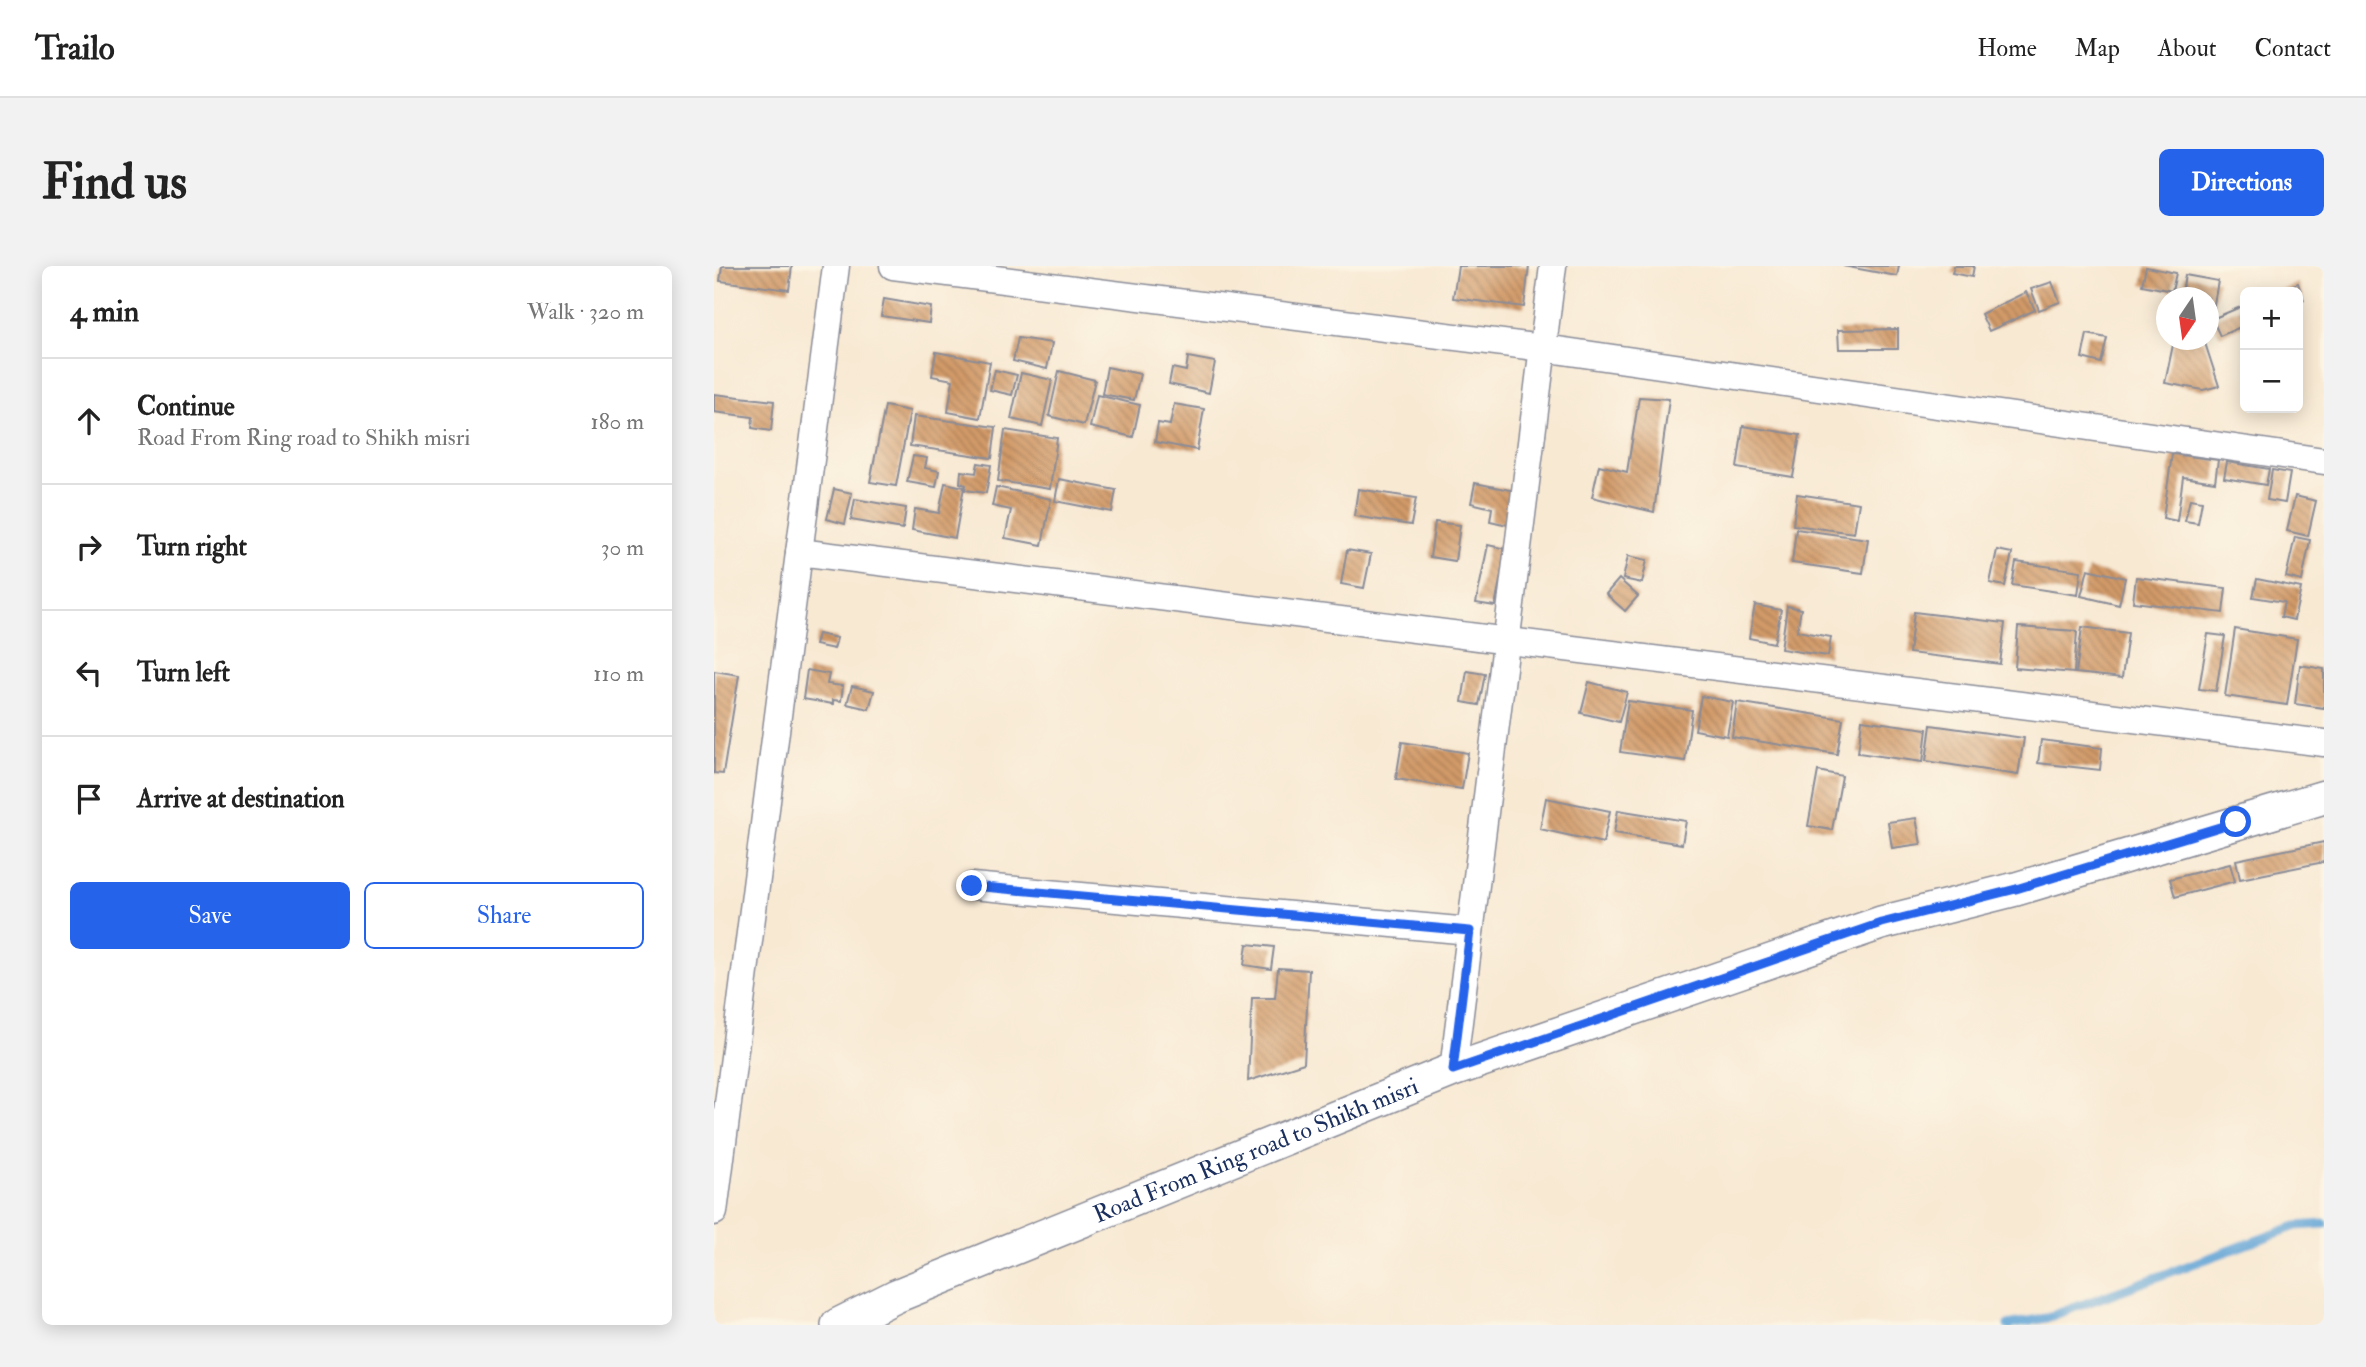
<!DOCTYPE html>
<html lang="en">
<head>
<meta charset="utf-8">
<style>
  body { margin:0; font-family:"IM FELL Double Pica",serif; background:#f2f2f2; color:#222 }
  .controls { position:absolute; right:21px; top:21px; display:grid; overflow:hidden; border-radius:10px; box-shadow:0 4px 18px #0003 }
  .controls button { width:63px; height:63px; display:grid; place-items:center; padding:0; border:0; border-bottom:2px solid #e0e0e0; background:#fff; color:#222; font:35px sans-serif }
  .compass { position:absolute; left:1442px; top:21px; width:63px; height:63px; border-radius:50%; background:#fff; box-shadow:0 4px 18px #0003; rotate:193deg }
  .stop { position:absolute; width:21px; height:21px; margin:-16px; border:5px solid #2563eb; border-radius:50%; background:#fff }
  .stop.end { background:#2563eb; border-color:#fff; box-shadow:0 2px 7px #0008 }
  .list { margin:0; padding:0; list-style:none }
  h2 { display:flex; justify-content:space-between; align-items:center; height:91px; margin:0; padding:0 28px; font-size:30px }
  h2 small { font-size:23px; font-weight:400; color:#767676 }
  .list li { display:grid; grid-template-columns:46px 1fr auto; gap:21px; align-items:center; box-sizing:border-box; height:126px; padding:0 28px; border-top:2px solid #e0e0e0 }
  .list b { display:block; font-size:26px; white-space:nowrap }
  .list p { margin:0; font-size:23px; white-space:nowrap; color:#767676 }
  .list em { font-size:23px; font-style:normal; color:#767676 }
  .actions { display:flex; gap:14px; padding:21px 28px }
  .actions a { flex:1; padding:16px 0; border:2px solid #2563eb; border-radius:10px; text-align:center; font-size:24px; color:#2563eb }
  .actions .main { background:#2563eb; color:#fff }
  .icon { flex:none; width:38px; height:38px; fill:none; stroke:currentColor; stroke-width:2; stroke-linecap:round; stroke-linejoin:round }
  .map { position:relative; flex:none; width:1610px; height:1059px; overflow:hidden; border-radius:10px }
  header { display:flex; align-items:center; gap:42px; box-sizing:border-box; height:98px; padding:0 35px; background:#fff; border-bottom:2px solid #e0e0e0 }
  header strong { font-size:33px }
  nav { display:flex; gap:38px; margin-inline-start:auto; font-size:24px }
  .intro { display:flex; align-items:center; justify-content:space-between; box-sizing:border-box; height:168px; padding:0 42px }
  h1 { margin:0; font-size:49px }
  .button { padding:18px 32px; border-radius:10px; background:#2563eb; color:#fff; font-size:24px; font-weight:700 }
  main { display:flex; gap:42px; padding:0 42px }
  aside { flex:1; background:#fff; border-radius:10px; box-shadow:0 4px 18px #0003 }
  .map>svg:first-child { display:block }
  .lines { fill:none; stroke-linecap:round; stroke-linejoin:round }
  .stream { stroke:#63a5d7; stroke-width:9 }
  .building { fill:url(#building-back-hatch) }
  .minor-casing { stroke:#8a8c98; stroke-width:29 }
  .tertiary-casing { stroke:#8a8c98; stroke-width:36 }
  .minor { stroke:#fff; stroke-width:26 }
  .tertiary { stroke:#fff; stroke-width:33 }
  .route { stroke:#2563eb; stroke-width:9 }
  .labels { text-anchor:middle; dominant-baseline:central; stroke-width:7; stroke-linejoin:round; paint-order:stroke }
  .street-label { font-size:24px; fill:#1b2f5e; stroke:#fcf5e5 }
</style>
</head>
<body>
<header>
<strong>Trailo</strong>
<nav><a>Home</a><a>Map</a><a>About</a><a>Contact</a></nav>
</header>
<div class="intro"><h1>Find us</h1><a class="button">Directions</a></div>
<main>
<aside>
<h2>4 min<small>Walk · 320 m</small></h2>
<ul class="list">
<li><svg class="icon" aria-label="ahead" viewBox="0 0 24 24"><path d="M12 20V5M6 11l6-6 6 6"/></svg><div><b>Continue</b><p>Road From Ring road to Shikh misri</p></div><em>180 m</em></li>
<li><svg class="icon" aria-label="right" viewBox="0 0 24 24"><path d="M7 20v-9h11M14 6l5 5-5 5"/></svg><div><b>Turn right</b></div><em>30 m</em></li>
<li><svg class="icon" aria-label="left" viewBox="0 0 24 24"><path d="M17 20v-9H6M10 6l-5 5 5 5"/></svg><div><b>Turn left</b></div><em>110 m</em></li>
<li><svg class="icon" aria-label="arrive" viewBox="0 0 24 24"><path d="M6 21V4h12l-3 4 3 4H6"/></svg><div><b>Arrive at destination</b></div></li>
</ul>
<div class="actions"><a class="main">Save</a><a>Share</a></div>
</aside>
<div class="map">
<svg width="1610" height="1059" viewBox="0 0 1610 1059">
  <defs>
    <pattern id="building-back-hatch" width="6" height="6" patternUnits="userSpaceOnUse" patternTransform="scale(1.75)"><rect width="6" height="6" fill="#d29a67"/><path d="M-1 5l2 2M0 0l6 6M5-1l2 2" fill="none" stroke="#aa7e58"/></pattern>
  </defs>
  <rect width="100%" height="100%" fill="#fcf5e5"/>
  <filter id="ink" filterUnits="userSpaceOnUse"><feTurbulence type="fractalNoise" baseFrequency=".0143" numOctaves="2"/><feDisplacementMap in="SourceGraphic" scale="14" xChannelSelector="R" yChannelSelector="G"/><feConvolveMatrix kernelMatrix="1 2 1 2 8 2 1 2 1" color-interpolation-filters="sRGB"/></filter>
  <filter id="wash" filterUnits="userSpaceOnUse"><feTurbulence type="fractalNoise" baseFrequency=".00686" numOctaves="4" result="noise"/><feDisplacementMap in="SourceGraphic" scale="28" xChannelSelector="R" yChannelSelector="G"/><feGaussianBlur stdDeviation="1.57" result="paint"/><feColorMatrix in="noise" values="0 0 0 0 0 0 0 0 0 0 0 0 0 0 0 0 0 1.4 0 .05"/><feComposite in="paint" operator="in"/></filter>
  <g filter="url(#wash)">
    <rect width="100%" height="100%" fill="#f8e9d3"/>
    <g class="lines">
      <path class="stream" d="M 1294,1059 L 1332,1052 L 1582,960 L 1610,958"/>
    </g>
    <g id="blocks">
      <g class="building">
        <path d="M 8,0 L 78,0 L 75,24 L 6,15 Z"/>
        <path d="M 744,0 L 815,0 L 810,41 L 739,32 Z"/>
        <path d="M 1129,0 L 1185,0 L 1183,10 Z"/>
        <path d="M 1240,0 L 1260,0 L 1258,11 L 1238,7 Z"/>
        <path d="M 1432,1 L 1462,7 L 1458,25 L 1428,19 Z"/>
        <path d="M 1471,9 L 1504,15 L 1497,55 L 1494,55 L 1494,32 L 1467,32 Z"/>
        <path d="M 1338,16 L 1346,36 L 1325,44 L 1317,23 Z"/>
        <path d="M 1584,17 L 1590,34 L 1584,36 L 1584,26 L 1561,26 Z"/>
        <path d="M 1312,26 L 1321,44 L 1275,65 L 1267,48 Z"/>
        <path d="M 170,33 L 217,41 L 215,57 L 167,50 Z"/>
        <path d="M 1531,39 L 1531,59 L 1506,70 L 1498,53 Z"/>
        <path d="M 1184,63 L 1184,83 L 1125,83 L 1124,64 Z"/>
        <path d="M 1373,68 L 1393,72 L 1387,97 L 1368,92 Z"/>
        <path d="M 304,72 L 338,77 L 333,103 L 299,95 Z"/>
        <path d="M 1460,74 L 1490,74 L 1505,120 L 1489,124 L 1451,117 Z"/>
        <path d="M 222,86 L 276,96 L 266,152 L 234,146 L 239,114 L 218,110 Z"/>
        <path d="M 474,91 L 501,96 L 495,127 L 455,118 L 458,102 L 472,105 Z"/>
        <path d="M 393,101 L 426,108 L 420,134 L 388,128 Z"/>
        <path d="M 281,104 L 303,109 L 298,129 L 276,124 Z"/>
        <path d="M 345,105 L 381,114 L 370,159 L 335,150 Z"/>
        <path d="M 307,107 L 338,114 L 328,160 L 297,153 Z"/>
        <path d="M 0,128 L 60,135 L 57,165 L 38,162 L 39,151 L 0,146 Z"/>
        <path d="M 383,129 L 426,139 L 419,171 L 376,161 Z"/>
        <path d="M 925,131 L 955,133 L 940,246 L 878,231 L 885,199 L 913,206 Z"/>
        <path d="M 460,138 L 490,143 L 483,184 L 441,176 L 444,157 L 456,159 Z"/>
        <path d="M 171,140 L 196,145 L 182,220 L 156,216 Z"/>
        <path d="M 200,150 L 282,161 L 278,192 L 196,180 Z"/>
        <path d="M 1029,160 L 1086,169 L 1079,211 L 1023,202 Z"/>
        <path d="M 291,164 L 343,172 L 336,223 L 284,215 Z"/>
        <path d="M 1458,188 L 1504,194 L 1501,216 L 1469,211 L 1463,255 L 1449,252 Z"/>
        <path d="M 199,190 L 213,192 L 211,202 L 225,205 L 222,221 L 193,216 Z"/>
        <path d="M 1513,196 L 1555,203 L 1552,219 L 1510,212 Z"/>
        <path d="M 264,197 L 277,199 L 272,227 L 251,224 L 252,219 L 246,217 L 247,205 L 262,207 Z"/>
        <path d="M 1558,204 L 1576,207 L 1571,237 L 1553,234 Z"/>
        <path d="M 345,213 L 402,224 L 398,246 L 341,235 Z"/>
        <path d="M 231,217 L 250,221 L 241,272 L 198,264 L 201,243 L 225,247 Z"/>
        <path d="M 761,217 L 801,225 L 794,259 L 776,255 L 778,242 L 757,237 Z"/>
        <path d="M 282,221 L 337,233 L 328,279 L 291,272 L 297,244 L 278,240 Z"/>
        <path d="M 120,223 L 138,227 L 131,258 L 113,253 Z"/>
        <path d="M 644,223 L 702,232 L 697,259 L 640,250 Z"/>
        <path d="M 1083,228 L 1145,237 L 1140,267 L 1079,259 Z"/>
        <path d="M 1581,230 L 1602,235 L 1594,270 L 1573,265 Z"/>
        <path d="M 141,233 L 192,242 L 189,263 L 137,254 Z"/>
        <path d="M 1476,233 L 1488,235 L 1484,257 L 1471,255 Z"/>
        <path d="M 721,256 L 746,259 L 741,295 L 716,291 Z"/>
        <path d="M 1082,263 L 1154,273 L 1149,307 L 1078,297 Z"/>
        <path d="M 1581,271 L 1596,274 L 1588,315 L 1572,311 Z"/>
        <path d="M 774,279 L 792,283 L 781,340 L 762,337 Z"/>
        <path d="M 633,284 L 657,288 L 650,322 L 627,318 Z"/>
        <path d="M 1283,284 L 1298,287 L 1291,320 L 1276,317 Z"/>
        <path d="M 914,290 L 933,294 L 928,317 L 909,313 Z"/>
        <path d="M 1302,296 L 1367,305 L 1364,329 L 1298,319 Z"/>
        <path d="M 1374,303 L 1411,312 L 1405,339 L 1367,330 Z"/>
        <path d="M 1422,311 L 1512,322 L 1509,347 L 1419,336 Z"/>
        <path d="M 905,313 L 924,330 L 911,345 L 892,328 Z"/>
        <path d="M 1543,313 L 1587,322 L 1580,354 L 1567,351 L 1570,336 L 1539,331 Z"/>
        <path d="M 1041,339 L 1067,344 L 1060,377 L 1035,372 Z"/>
        <path d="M 1073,340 L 1087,343 L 1083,365 L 1117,371 L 1114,390 L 1067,383 Z"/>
        <path d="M 1200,346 L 1291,357 L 1286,398 L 1195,387 Z"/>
        <path d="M 1304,361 L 1363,365 L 1360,407 L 1301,402 Z"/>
        <path d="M 1368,361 L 1414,367 L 1408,412 L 1362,407 Z"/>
        <path d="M 1521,363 L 1583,373 L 1573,439 L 1511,430 Z"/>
        <path d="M 104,368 L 123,372 L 120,383 L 101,379 Z"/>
        <path d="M 1494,368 L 1511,370 L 1502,425 L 1485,423 Z"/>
        <path d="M 1586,399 L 1610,403 L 1610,442 L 1581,438 Z"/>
        <path d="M 93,404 L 115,408 L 113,418 L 129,420 L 127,435 L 119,434 L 119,438 L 89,433 Z"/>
        <path d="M 0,405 L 25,409 L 9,508 L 0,507 Z"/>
        <path d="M 753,405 L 771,408 L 765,439 L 748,436 Z"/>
        <path d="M 875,416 L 913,426 L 905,456 L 867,447 Z"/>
        <path d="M 138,420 L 160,425 L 155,443 L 133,438 Z"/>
        <path d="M 987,430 L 1019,436 L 1013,470 L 981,464 Z"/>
        <path d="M 914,435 L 978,444 L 971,495 L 906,486 Z"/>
        <path d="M 1023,436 L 1129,453 L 1123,488 L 1018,471 Z"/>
        <path d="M 1148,454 L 1213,463 L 1209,496 L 1144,487 Z"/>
        <path d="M 1217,459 L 1310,472 L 1304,509 L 1212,495 Z"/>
        <path d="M 1327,474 L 1388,482 L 1386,504 L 1324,497 Z"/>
        <path d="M 688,476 L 754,487 L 748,523 L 682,513 Z"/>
        <path d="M 1104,505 L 1128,510 L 1118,564 L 1094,560 Z"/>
        <path d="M 832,532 L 896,545 L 889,577 L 826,563 Z"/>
        <path d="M 904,544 L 972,555 L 968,578 L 900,567 Z"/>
        <path d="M 1202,552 L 1207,578 L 1178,582 L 1174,556 Z"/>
        <path d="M 1610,576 L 1610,596 L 1526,613 L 1522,594 Z"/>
        <path d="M 1516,598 L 1521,615 L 1461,631 L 1456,613 Z"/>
        <path d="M 533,678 L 560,681 L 557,703 L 530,699 Z"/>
        <path d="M 564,702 L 595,704 L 590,797 L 534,815 L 538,732 L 561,732 Z"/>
      </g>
    </g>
  </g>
  <g filter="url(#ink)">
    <use href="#blocks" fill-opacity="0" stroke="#8a8c98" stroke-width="2"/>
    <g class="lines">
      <g class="minor-casing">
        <g id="minor">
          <path d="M 179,0 L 829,82 L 1610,195"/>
          <path d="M 85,286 L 1610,477"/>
          <path d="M 258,620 L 756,665"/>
          <path d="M 739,804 L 839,0"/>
          <path d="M 0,946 L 122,0"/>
        </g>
      </g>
      <g class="tertiary-casing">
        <g id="tertiary">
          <path id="s1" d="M 124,1059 L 182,1030 L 739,804 L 1167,657 L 1302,623 L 1610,531"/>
        </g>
      </g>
      <use href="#minor" class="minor"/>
      <use href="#tertiary" class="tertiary"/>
    </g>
  </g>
  <g class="lines" filter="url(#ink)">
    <path class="route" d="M 258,620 L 756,665 L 739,804 L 1167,657 L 1302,623 L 1522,556"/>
  </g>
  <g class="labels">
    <g class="street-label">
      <text stroke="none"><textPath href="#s1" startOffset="453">Road From Ring road to Shikh misri</textPath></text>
    </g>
  </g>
</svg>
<div class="controls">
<button>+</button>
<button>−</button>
</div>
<svg class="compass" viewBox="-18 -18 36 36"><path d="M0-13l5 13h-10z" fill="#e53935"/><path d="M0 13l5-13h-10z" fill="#767676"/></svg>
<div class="stop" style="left:1522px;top:556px"></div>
<div class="stop end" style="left:258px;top:620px"></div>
</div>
</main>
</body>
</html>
